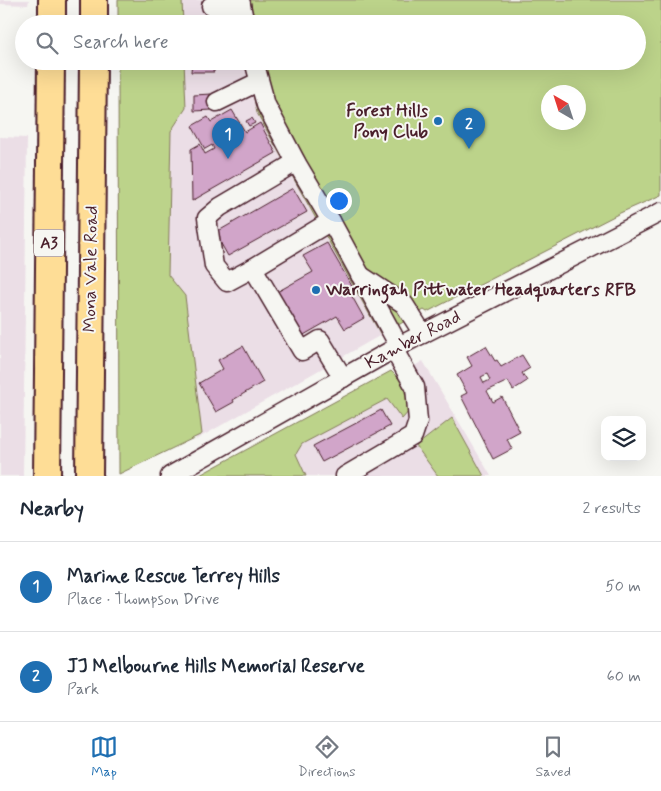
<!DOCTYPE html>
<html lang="en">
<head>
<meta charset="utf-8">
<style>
  body { margin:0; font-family:Mynerve,sans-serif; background:#f2f2f3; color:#1f2937 }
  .controls { position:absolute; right:15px; bottom:15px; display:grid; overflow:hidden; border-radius:10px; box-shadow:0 5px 20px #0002 }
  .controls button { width:45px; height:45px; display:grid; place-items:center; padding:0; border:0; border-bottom:1px solid #e0e1e3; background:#fff; color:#1f2937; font:25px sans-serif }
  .compass { position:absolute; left:541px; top:85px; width:45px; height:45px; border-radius:50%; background:#fff; box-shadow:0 5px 20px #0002; rotate:321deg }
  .you { position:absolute; left:338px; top:200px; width:18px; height:18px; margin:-12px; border:4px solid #fff; border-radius:50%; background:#1a73e8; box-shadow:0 0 0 8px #1a73e833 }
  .badge { display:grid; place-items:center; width:32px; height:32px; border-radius:50%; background:#1f6fb2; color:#fff; font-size:16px; font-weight:700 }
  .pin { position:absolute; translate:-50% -41px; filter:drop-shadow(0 1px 2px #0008) }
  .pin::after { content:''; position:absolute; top:26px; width:18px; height:15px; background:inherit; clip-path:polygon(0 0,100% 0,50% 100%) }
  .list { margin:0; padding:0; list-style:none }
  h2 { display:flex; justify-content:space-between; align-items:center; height:65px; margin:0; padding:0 20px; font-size:21px }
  h2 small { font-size:16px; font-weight:400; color:#747a83 }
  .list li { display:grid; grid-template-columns:32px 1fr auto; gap:15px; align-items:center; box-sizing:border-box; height:90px; padding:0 20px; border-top:1px solid #e0e1e3 }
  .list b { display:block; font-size:19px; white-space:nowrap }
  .list p { margin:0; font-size:16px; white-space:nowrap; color:#747a83 }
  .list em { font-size:16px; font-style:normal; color:#747a83 }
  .icon { flex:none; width:28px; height:28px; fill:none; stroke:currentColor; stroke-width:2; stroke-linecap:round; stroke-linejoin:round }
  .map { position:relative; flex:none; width:661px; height:476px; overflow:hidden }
  .search { position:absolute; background:#fff; box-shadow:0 5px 20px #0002; left:15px; right:15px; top:15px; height:55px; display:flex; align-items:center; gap:12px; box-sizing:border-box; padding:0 18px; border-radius:28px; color:#747a83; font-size:19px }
  .sheet { height:245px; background:#fff }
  nav { display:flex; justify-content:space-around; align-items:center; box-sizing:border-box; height:70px; border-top:1px solid #e0e1e3; background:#fff; font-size:14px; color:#747a83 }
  nav a { display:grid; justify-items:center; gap:2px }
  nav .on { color:#1f6fb2 }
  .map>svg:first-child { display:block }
  .built { fill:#ebdee6 }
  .green { fill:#bcd38a; stroke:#83795a; fill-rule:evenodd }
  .building { fill:#d1a5c9; stroke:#4a1f2b; fill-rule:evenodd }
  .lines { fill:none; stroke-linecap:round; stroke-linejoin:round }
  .minor-casing { stroke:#4a1f2b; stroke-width:21 }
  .highway-casing { stroke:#4a1f2b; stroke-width:30 }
  .minor { stroke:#f6f6f2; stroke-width:18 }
  .highway { stroke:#fedd96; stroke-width:26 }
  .poi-dot { fill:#1f6fb2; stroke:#f6f6f2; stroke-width:2 }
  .labels { text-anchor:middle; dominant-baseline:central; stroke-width:4; stroke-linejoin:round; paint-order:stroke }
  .shield { fill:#f6f6f2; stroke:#7e6067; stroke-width:1 }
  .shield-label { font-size:16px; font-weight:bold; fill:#4a1f2b }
  .poi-label { font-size:18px; font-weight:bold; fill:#4a1f2b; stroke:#f6f6f2; text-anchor:end }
  .street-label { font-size:18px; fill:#4a1f2b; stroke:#f6f6f2 }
</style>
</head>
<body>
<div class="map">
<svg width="661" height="476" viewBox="0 0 661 476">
  <rect width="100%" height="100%" fill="#f6f6f2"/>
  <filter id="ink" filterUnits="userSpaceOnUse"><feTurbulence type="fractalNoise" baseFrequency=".02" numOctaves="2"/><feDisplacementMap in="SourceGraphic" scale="10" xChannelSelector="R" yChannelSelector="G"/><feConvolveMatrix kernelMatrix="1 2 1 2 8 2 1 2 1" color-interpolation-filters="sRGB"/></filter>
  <g filter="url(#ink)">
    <g class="built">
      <path d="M 0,0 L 29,0 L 28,5 L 0,4 Z"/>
      <path d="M 130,0 L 232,0 L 237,24 L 130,24 Z"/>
      <path d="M 129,61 L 246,61 L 322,227 L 381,335 L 197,439 L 125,399 Z"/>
      <path d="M 0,137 L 27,138 L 23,476 L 0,476 Z"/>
      <path d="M 423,361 L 491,476 L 224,476 Z"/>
    </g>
    <g class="green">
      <path d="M 118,0 L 182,0 L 183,24 L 118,24 Z"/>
      <path d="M 232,0 L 661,0 L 661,195 L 620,213 L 427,312 L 424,310 L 381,335 L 257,113 L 246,61 L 637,61 L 637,24 L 237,24 ZM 548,92 L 578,92 L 578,122 L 548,122 Z"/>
      <path d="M 118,61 L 184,61 L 186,108 L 171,131 L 168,275 L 185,296 L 202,434 L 119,474 Z"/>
      <path d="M 391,371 L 402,382 L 410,410 L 402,419 L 387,399 L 302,444 L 296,454 L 306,476 L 198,476 Z"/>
      <path d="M 452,418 L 484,476 L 438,476 L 416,446 Z"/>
    </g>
    <g class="building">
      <path d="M 192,61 L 214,61 L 214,72 L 191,72 Z"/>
      <path d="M 211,94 L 211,110 L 194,111 L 194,95 Z"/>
      <path d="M 232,110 L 245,132 L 260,123 L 276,153 L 192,201 L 191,149 L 200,144 L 205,154 L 214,149 L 212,145 L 205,149 L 192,126 L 208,117 L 211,122 Z"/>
      <path d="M 252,118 L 255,123 L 249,126 L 246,121 Z"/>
      <path d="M 293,188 L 307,212 L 228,256 L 215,233 Z"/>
      <path d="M 327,243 L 353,288 L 349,291 L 364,318 L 345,329 L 337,316 L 302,336 L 277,292 L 313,272 L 303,256 Z"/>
      <path d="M 243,346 L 263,382 L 233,400 L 234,402 L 216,412 L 199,383 L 223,369 L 218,360 Z"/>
      <path d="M 486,346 L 495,361 L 497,360 L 501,367 L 522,355 L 530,368 L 522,373 L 527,381 L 513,390 L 508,381 L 487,391 L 493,402 L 502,397 L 520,432 L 507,439 L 512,449 L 493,459 L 461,396 L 467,393 L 457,375 L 472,366 L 467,357 ZM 487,374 L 490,380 L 484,383 L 481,377 Z"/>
      <path d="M 381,410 L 390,426 L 322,462 L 313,446 Z"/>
    </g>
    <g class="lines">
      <g class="minor-casing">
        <g id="minor">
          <path d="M 240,0 L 245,24"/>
          <path d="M 211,6 L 241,4"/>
          <path d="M 254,61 L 266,105 L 296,162 L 331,221 L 399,346"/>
          <path d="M 217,102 L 258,82"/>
          <path d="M 331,221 L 253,268 L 302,351 L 320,340 L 343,378"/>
          <path d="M 253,268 L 227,282 L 214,266 L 207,218 L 220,207 L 296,162"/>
          <path d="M 360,275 L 404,304 L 423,334"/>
          <path d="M 170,476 L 399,346 L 661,212"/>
          <path d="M 345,476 L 413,436 L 418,421 L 415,387 L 394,350"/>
        </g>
      </g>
      <g class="highway-casing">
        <g id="highway">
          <path d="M 52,24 L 52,0"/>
          <path d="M 94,24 L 94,0"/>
          <path d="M 47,476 L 51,61"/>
          <path d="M 89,476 L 93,61"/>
        </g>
      </g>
      <use href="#minor" class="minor"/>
      <use href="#highway" class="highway"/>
    </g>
  </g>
  <g class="poi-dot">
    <circle cx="438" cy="121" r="5"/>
    <circle cx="316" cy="290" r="5"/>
  </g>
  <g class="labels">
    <rect class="shield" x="34" y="229.5" width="30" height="27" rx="4"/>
    <g class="shield-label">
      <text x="49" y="243">A3</text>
    </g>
    <g class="poi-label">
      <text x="428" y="111">Forest Hills<tspan x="428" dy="21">Pony Club</tspan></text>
      <text x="326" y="290" text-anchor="start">Warringah Pittwater Headquarters RFB</text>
    </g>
    <g class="street-label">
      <text transform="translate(91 269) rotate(-89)">Mona Vale Road</text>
      <text transform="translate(413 340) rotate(-28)">Kamber Road</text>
    </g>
  </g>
</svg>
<div class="controls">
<button><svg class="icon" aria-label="layers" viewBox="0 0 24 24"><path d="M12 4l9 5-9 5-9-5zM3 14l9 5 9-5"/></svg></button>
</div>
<svg class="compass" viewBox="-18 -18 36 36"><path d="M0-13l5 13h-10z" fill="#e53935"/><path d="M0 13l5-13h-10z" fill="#747a83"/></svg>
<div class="you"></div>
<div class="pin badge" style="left:228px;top:159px">1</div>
<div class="pin badge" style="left:469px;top:149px">2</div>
<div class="search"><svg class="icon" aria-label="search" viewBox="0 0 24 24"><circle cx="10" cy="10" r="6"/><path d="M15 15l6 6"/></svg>Search here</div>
</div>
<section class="sheet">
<h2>Nearby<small>2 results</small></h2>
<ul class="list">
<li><span class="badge">1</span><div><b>Marine Rescue Terrey Hills</b><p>Place · Thompson Drive</p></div><em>50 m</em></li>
<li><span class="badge">2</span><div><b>JJ Melbourne Hills Memorial Reserve</b><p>Park</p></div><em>60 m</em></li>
</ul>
</section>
<nav>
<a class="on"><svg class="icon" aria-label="map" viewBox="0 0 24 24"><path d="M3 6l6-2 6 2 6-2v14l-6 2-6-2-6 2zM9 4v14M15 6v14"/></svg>Map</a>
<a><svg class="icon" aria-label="directions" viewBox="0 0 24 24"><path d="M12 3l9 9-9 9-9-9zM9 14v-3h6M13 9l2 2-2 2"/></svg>Directions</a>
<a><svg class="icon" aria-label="saved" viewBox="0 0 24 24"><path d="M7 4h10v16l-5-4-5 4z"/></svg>Saved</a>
</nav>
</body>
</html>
